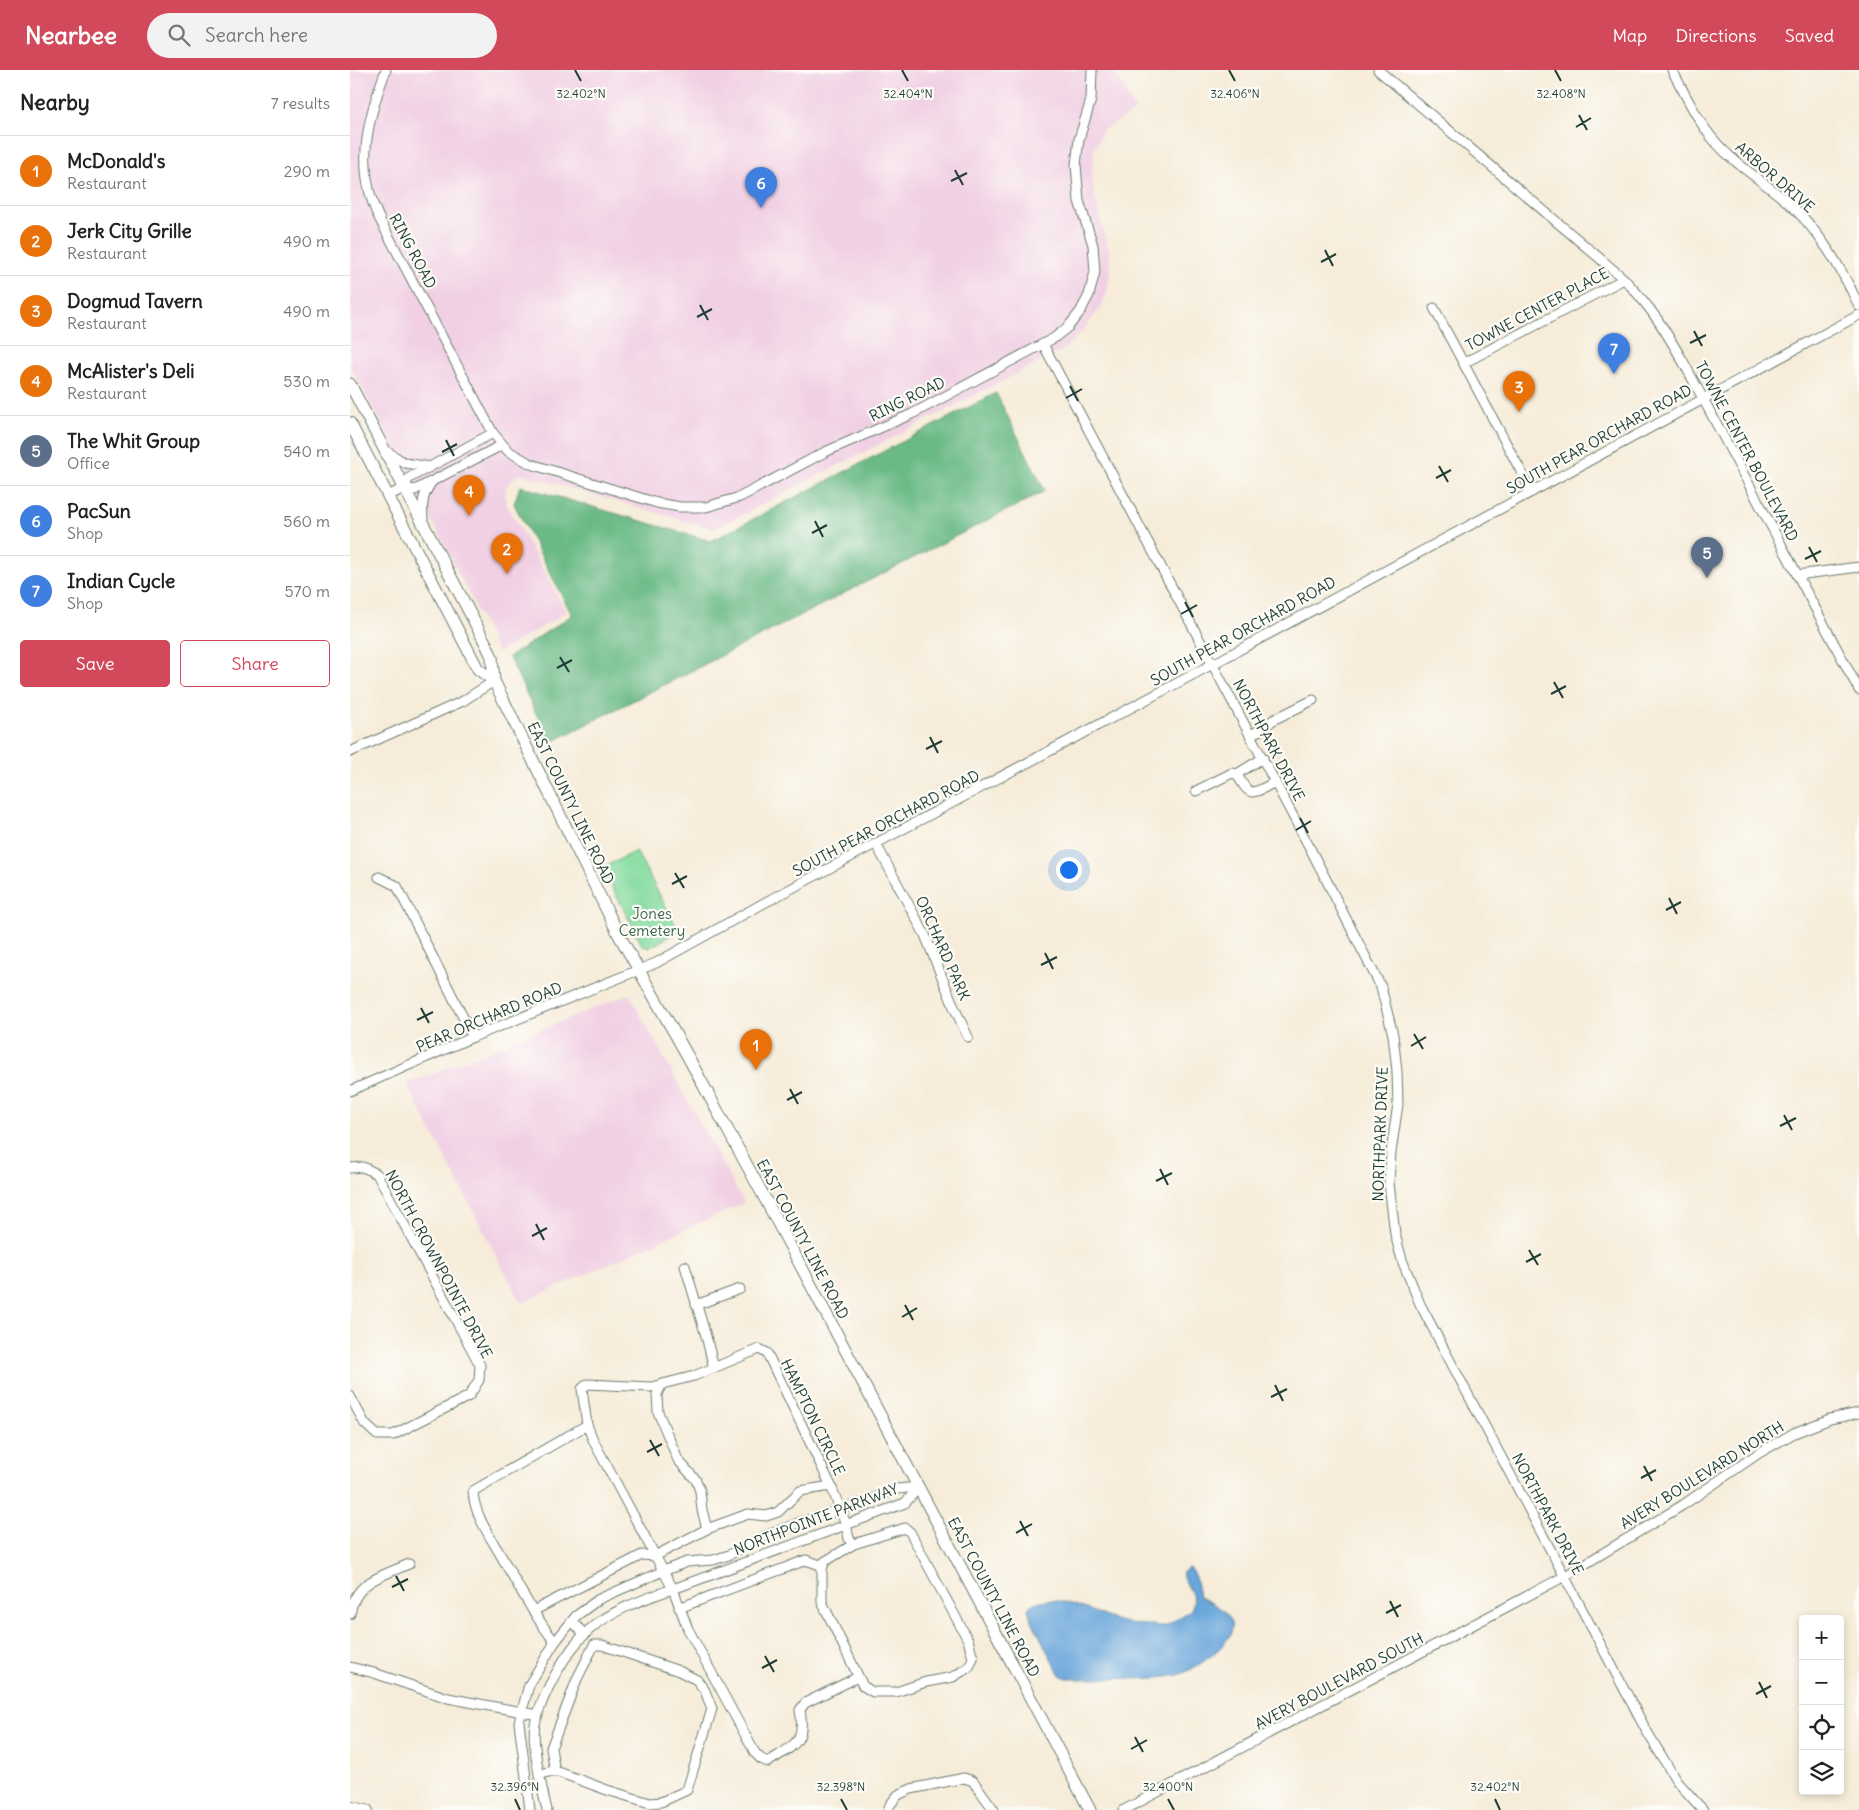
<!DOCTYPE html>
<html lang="en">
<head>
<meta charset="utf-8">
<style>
  body { margin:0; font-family:Delius,sans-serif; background:#f2f2f2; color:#222 }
  .controls { position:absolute; right:15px; bottom:15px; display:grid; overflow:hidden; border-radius:5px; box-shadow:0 2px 8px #0003 }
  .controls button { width:45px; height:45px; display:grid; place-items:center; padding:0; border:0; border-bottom:1px solid #e0e0e0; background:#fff; color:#222; font:25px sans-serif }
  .you { position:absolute; left:718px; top:799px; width:18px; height:18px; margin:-12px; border:4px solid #fff; border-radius:50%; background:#1a73e8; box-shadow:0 0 0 8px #1a73e833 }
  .badge { display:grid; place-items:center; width:32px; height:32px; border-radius:50%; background:#d1495b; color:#fff; font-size:16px; font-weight:700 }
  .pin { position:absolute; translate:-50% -41px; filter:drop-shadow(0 1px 2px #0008) }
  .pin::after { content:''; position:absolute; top:26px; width:18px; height:15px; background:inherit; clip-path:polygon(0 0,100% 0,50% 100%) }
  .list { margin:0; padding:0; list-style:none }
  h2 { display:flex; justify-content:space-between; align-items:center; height:65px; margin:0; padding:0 20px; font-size:21px }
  h2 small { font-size:16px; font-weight:400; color:#767676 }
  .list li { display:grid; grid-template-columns:32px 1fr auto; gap:15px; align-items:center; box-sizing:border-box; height:70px; padding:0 20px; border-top:1px solid #e0e0e0 }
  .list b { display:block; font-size:19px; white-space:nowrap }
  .list p { margin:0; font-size:16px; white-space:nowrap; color:#767676 }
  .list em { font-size:16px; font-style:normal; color:#767676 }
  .actions { display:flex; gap:10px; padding:15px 20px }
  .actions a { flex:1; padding:11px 0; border:1px solid #d1495b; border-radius:5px; text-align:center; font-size:18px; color:#d1495b }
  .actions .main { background:#d1495b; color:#fff }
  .icon { flex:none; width:28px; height:28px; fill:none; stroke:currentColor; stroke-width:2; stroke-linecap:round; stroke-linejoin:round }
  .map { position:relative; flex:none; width:1509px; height:1740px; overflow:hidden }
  header { display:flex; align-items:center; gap:30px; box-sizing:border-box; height:70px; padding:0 25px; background:#d1495b; color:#fff }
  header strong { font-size:24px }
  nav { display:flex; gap:28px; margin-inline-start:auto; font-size:18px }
  .search { width:350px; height:45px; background:#f2f2f2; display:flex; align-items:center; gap:12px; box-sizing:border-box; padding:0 18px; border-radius:28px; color:#767676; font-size:19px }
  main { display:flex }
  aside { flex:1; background:#fff }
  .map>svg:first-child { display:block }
  .built { fill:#f1d0e4 }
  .green { fill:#83da9f; stroke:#518c6a }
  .forest { fill:#6aba86; stroke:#447c5d }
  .water { fill:#69a6da; stroke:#447287 }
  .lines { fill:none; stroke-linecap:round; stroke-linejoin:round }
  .minor-casing { stroke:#6a7a6e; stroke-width:11 }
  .major-casing { stroke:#6a7a6e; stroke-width:13 }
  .minor { stroke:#fff; stroke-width:9 }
  .major { stroke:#fff; stroke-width:11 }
  .ticks { fill:none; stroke:#1f3d34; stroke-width:2 }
  .labels { text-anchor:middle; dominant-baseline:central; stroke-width:4.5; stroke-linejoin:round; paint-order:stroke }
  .street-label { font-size:15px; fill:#1f3d34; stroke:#fdfcf7 }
  .park-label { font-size:15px; fill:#38644f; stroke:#fdfcf7 }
  .ticks-label { font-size:12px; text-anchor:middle; fill:#1f3d34; stroke:#fdfcf7; stroke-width:4.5; stroke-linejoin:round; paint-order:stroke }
</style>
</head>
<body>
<header>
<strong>Nearbee</strong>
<div class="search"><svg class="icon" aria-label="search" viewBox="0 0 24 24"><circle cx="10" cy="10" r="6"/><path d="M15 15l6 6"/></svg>Search here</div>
<nav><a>Map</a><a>Directions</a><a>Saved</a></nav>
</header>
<main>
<aside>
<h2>Nearby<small>7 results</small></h2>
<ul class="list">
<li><span class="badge" style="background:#e8710a">1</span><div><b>McDonald's</b><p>Restaurant</p></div><em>290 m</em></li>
<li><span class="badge" style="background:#e8710a">2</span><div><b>Jerk City Grille</b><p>Restaurant</p></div><em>490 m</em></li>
<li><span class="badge" style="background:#e8710a">3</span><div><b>Dogmud Tavern</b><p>Restaurant</p></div><em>490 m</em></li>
<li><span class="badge" style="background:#e8710a">4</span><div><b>McAlister's Deli</b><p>Restaurant</p></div><em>530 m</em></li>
<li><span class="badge" style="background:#5c6f8a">5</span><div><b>The Whit Group</b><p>Office</p></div><em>540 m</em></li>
<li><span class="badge" style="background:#3f7fe0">6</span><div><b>PacSun</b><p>Shop</p></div><em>560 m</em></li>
<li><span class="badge" style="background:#3f7fe0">7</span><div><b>Indian Cycle</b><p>Shop</p></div><em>570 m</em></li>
</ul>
<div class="actions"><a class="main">Save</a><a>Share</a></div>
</aside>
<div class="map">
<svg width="1509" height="1740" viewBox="0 0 1509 1740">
  <rect width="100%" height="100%" fill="#fdfcf7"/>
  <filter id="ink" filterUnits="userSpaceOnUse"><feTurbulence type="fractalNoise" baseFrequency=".02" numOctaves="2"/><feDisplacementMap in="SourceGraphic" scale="10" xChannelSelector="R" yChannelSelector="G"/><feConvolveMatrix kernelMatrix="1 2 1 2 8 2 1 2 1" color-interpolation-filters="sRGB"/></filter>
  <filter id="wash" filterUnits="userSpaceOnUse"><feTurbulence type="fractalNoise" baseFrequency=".0096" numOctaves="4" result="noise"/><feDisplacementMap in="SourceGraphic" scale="20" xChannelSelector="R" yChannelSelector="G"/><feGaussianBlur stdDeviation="1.12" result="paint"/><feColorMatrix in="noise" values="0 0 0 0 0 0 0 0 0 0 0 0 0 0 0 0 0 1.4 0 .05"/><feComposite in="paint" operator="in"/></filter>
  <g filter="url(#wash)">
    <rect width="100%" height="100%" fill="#f6ecd9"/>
    <g class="built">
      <path d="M 0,0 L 764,0 L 786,41 L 753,60 L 744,80 L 742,105 L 745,129 L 759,179 L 760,203 L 757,222 L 751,237 L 737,255 L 726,268 L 713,280 L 364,459 L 171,404 L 165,407 L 156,417 L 155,426 L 157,435 L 217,542 L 148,583 L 69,424 L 0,296 Z"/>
      <path d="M 279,924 L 394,1133 L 171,1233 L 57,1014 Z"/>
    </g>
    <path class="green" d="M 286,781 L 329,861 L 299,878 L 292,875 L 252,798 Z"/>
    <path class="forest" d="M 646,323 L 695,421 L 200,673 L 159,587 L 222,545 L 164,434 L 170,416 L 361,471 Z"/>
    <path class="water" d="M 839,1498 C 847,1504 846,1516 849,1526 C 859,1532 878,1540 882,1552 C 888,1571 844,1601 828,1605 C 802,1611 774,1608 747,1608 C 734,1608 722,1612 710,1605 L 697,1581 L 681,1549 L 678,1538 C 696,1517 745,1544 765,1550 C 777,1554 790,1555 802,1555 C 807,1556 813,1557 818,1555 C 822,1553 826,1549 830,1547 C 834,1544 840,1542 842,1537 C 848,1525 833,1514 832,1502 Z"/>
  </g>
  <g filter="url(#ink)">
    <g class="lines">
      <g class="minor-casing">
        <g id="minor">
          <path d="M 36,0 C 17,49 5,99 29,148 L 143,363 L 158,381 L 181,394 L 307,433 L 330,437 L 356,437 L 390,427 L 475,382 L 562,344 L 704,268 L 718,257 L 730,242 L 739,225 L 745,202 L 743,175 L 729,131 L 726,95 L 729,69 L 741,30 L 742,0"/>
          <path d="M 1028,0 L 1274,209 C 1301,237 1316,261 1335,295 L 1509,620"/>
          <path d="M 1322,0 C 1333,20 1343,42 1356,60 C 1377,90 1408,107 1435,130 C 1468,158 1491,197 1509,236"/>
          <path d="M 1084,238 L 1182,422"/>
          <path d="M 693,274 L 962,782 L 1031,917 L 1043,965 L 1047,1001 L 1048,1034 L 1041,1082 L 1039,1113 L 1042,1139 L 1045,1164 L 1052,1190 L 1070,1234 L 1296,1660 L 1326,1710 L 1353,1740"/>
          <path d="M 1114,293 L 1274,209"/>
          <path d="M 35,380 L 55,393 L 80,397"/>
          <path d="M 54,418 L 65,420 L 152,375"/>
          <path d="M 38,426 L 54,418 L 59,408 L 143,363"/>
          <path d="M 73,450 C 72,435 72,426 81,413"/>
          <path d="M 1447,505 L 1509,497"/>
          <path d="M 900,665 L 912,659 L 923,650 L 963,630"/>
          <path d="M 0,682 L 113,631 L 144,611"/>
          <path d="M 887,704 C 900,729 902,724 925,712"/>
          <path d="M 846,721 L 882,703 L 887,704 L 913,688"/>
          <path d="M 526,774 L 575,865 L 604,937 L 618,967"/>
          <path d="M 29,807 L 47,816 L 123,967"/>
          <path d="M 0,1021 L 123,967 L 306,893 L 414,833 L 863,594 L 1509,245"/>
          <path d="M 0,1098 L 13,1097 L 27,1104 L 130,1295 L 129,1310 L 119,1326 L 43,1365 L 27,1365 L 15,1354 L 0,1326"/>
          <path d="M 335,1196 L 356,1266 L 364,1298"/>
          <path d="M 346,1235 L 390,1219"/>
          <path d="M 312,1314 L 307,1324 L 308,1342 L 328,1390 L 346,1410 L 350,1421 L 352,1440 L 357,1459"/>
          <path d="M 237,1355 L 244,1372 L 323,1519 L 338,1559 L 405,1683 L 411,1689 L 418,1692 C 443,1676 456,1673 450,1640 L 455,1633 L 508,1607"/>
          <path d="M 329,1538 L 456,1490 L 473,1496"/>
          <path d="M 183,1541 L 292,1485 L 305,1486 L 357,1459 L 398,1444 L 416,1446 L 428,1442 L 450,1421 L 481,1416"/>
          <path d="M 0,1544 C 5,1511 32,1506 59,1494"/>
          <path d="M 222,1551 L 235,1565"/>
          <path d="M 205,1572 C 185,1547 170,1519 154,1491 C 142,1469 124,1446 123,1421 L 237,1355 L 232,1319 L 237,1314 L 301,1317 L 344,1306 L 409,1279 L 417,1283 L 481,1416 L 496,1454 L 499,1469 L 504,1474 L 555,1458 L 560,1462 L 618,1570 L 623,1588 L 619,1597 L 603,1607 L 576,1612 L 546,1622 L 523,1622 L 513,1616 L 472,1532 L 472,1500 L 474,1492 L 504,1474"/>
          <path d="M 0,1597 L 24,1603 L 98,1628 L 188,1645"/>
          <path d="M 190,1705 C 198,1701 202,1701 211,1703 L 257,1720 L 300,1733 L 311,1732 L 337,1720 L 362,1639 L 355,1621 L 347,1610 L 329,1601 L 252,1575 L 244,1575 L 227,1609 L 201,1678 L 205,1702"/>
          <path d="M 0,1736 L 18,1740"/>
          <path d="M 180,1740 L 169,1652 L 179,1615 L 205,1572 L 226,1546 L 249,1529 L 313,1501 L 337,1492 L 363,1490 L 379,1485 L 415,1466 L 448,1453 L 512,1433 L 547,1419 L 569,1417"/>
          <path d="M 197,1740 C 192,1719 181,1674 185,1654 C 192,1624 216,1580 239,1560 C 268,1535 308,1525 342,1512 C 413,1485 484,1459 555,1433 L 569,1417"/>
          <path d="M 538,1740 L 540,1735 L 548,1725 L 561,1719 L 614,1708 L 623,1711 L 644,1740"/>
          <path d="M 774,1740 L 1215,1506 L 1333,1435 L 1409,1383 L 1444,1363 L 1480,1349 L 1509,1343"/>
        </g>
      </g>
      <g class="major-casing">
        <g id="major">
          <path d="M 0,314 L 136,574 L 142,587 L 144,611 L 269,865 L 337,985 L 412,1123 L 740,1740"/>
          <path d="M 0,353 L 128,599 L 144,611"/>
        </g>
      </g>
      <use href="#minor" class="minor"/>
      <use href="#major" class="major"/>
    </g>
  </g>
  <path class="ticks" d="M 225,0 L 231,11M 552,0 L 558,11M 879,0 L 885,11M 1205,0 L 1211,11M 1229,45 L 1237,60M 1226,57 L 1241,48M 605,100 L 613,115M 601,111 L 617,103M 975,180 L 983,196M 971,192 L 986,184M 350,235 L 358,250M 347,247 L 362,239M 1344,261 L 1352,276M 1340,273 L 1356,265M 720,316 L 728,331M 716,328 L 732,319M 96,370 L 104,386M 92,382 L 107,374M 1089,396 L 1098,412M 1086,408 L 1101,400M 465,451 L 473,467M 462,463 L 477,455M 1459,477 L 1467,492M 1455,489 L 1471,481M 835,532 L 843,547M 831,544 L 847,535M 210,587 L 219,602M 207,598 L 222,590M 1204,612 L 1213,628M 1201,624 L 1216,616M 580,667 L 588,683M 576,679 L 592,671M 950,748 L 958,763M 946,760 L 961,751M 325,803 L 334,818M 322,814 L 337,806M 1319,828 L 1327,844M 1316,840 L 1331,832M 695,883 L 703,899M 691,895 L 707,887M 71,938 L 79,953M 67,950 L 83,942M 1064,964 L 1073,979M 1061,976 L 1076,967M 440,1019 L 448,1034M 437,1030 L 452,1022M 1434,1045 L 1442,1060M 1430,1056 L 1446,1048M 810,1099 L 818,1115M 806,1111 L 822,1103M 186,1154 L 194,1170M 182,1166 L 197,1158M 1179,1180 L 1188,1195M 1176,1192 L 1191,1184M 555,1235 L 563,1250M 552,1247 L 567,1238M 925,1315 L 933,1331M 921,1327 L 937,1319M 300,1370 L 309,1386M 297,1382 L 312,1374M 1294,1396 L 1302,1411M 1291,1408 L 1306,1400M 670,1451 L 678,1466M 666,1463 L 682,1454M 46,1506 L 54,1521M 42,1517 L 58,1509M 1040,1531 L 1048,1547M 1036,1543 L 1051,1535M 415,1586 L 424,1602M 412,1598 L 427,1590M 1409,1612 L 1417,1628M 1406,1624 L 1421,1616M 785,1667 L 793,1682M 781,1679 L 797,1670M 165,1729 L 170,1740M 491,1729 L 497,1740M 818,1729 L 824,1740M 1145,1729 L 1150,1740"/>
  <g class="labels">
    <g class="street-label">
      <text transform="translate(1425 107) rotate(41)">ARBOR DRIVE</text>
      <text transform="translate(63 181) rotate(62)">RING ROAD</text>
      <text transform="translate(1187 239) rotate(-28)">TOWNE CENTER PLACE</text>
      <text transform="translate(557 329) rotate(-26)">RING ROAD</text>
      <text transform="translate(1249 369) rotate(-29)">SOUTH PEAR ORCHARD ROAD</text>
      <text transform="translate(1397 381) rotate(62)">TOWNE CENTER BOULEVARD</text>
      <text transform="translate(893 561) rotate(-29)">SOUTH PEAR ORCHARD ROAD</text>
      <text transform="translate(919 670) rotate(62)">NORTHPARK DRIVE</text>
      <text transform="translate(221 733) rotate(64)">EAST COUNTY LINE ROAD</text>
      <text transform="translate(536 753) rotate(-28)">SOUTH PEAR ORCHARD ROAD</text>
      <text transform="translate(593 878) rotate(66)">ORCHARD PARK</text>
      <text transform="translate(139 947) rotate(-23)">PEAR ORCHARD ROAD</text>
      <text transform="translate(1030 1064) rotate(-88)">NORTHPARK DRIVE</text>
      <text transform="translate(453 1169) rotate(62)">EAST COUNTY LINE ROAD</text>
      <text transform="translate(89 1194) rotate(62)">NORTH CROWNPOINTE DRIVE</text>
      <text transform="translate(463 1347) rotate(64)">HAMPTON CIRCLE</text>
      <text transform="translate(1352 1405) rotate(-32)">AVERY BOULEVARD NORTH</text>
      <text transform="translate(1198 1444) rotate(62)">NORTHPARK DRIVE</text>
      <text transform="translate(466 1449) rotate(-21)">NORTHPOINTE PARKWAY</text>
      <text transform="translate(644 1527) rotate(62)">EAST COUNTY LINE ROAD</text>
      <text transform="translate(989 1611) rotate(-28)">AVERY BOULEVARD SOUTH</text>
    </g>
    <g class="park-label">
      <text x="302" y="843">Jones<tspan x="302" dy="17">Cemetery</tspan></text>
    </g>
  </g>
  <g class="ticks-label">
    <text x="231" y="28">32.402°N</text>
    <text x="558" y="28">32.404°N</text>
    <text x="885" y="28">32.406°N</text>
    <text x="1211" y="28">32.408°N</text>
    <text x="165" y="1721">32.396°N</text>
    <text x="491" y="1721">32.398°N</text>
    <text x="818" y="1721">32.400°N</text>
    <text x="1145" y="1721">32.402°N</text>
  </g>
</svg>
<div class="controls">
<button>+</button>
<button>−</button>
<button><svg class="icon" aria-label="locate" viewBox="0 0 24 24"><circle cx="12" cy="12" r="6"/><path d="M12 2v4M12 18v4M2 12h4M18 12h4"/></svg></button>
<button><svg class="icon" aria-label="layers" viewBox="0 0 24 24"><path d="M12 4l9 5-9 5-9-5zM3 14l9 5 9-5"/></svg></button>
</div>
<div class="you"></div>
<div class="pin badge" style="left:406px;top:1000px;background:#e8710a">1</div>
<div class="pin badge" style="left:157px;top:504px;background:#e8710a">2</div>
<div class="pin badge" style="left:1169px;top:342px;background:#e8710a">3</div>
<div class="pin badge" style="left:119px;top:446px;background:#e8710a">4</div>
<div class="pin badge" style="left:1357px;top:508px;background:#5c6f8a">5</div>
<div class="pin badge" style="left:411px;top:138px;background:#3f7fe0">6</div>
<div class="pin badge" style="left:1264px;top:304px;background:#3f7fe0">7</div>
</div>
</main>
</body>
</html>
